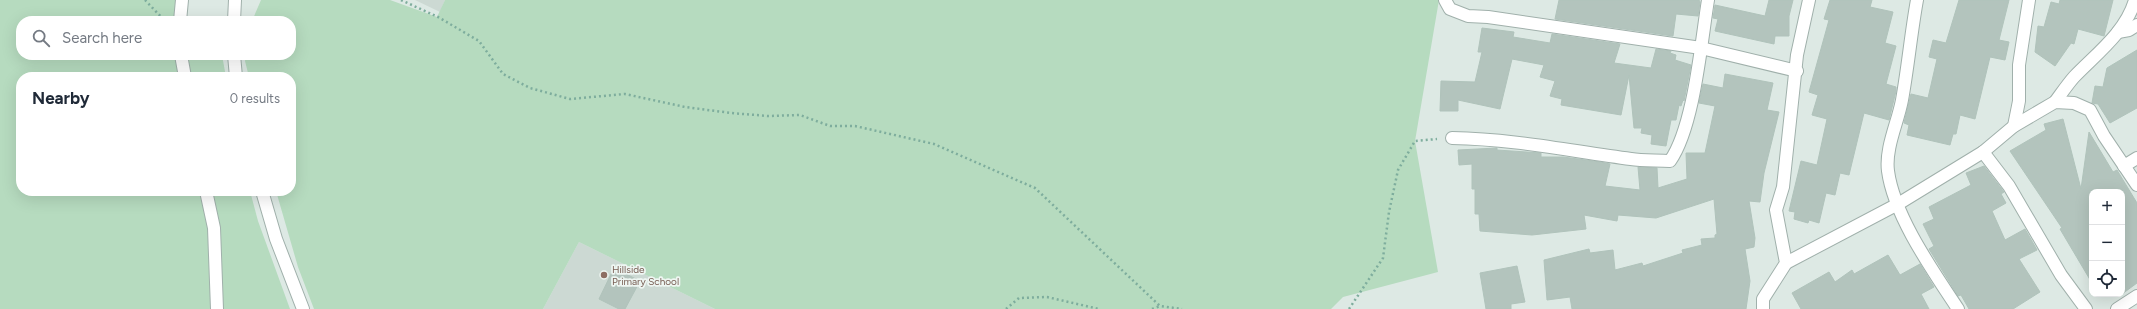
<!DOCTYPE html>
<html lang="en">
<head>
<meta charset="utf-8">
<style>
  body { margin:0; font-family:Figtree,sans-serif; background:#f2f2f3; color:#1f2937 }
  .controls { position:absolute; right:12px; bottom:12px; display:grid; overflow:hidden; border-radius:8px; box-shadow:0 4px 16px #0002 }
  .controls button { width:36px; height:36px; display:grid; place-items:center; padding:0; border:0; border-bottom:1px solid #e0e1e3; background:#fff; color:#1f2937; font:20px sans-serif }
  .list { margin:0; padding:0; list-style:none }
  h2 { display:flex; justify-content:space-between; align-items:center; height:52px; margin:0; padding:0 16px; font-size:17px }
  h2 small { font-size:13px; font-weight:400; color:#747a83 }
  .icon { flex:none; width:22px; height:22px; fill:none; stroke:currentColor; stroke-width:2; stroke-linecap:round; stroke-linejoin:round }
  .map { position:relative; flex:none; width:2137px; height:309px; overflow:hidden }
  .search { position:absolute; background:#fff; box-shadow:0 4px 16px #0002; left:16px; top:16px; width:280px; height:44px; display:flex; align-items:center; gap:10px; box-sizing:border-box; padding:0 14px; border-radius:16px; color:#747a83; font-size:15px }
  .panel { position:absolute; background:#fff; box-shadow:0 4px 16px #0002; left:16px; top:72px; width:280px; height:124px; border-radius:16px }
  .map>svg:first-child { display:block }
  .built { fill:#ccd9d3 }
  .green { fill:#b6dbbf }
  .building { fill:#b3c4bd; stroke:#b0c3bb }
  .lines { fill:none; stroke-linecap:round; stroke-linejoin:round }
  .minor-casing { stroke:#a0b0ab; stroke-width:14 }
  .path { stroke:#7ead9d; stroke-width:2.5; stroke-dasharray:2 3; stroke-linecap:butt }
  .minor { stroke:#fff; stroke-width:12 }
  .education-dot { fill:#8d6e63; stroke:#eef6f2; stroke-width:1.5 }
  .labels { text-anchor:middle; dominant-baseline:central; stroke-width:3.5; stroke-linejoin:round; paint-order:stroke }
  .education-label { font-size:10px; fill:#785e54; stroke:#eef6f2; text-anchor:start }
</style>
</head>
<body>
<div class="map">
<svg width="2137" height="309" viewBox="0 0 2137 309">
  <rect width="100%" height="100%" fill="#dde9e4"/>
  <g class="built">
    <path d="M 415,0 L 445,0 L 440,12 Z"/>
    <path d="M 579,242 L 715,309 L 543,309 Z"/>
  </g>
  <g class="green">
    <path d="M 0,0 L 182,0 L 180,21 L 21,21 L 21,55 L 222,55 L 226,77 L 21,77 L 21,191 L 250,191 L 258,221 L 290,309 L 0,309 Z"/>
    <path d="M 261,0 L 390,0 L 437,17 L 445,0 L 1439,0 L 1415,141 L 1438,272 L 1343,297 L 1331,309 L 715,309 L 579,242 L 543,309 L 314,309 L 298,267 L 276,191 L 291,191 L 291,77 L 249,77 L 245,61 L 246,55 L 291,55 L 291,21 L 252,21 Z"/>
  </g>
  <g class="building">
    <path d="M 1559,0 L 1699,0 L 1700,2 L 1698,16 L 1676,14 L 1673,36 L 1555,19 Z"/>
    <path d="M 1769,0 L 1793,0 L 1789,16 L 1789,36 L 1775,36 L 1774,44 L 1715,31 L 1718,19 L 1713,18 L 1715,5 L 1765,16 Z"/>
    <path d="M 1830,0 L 1872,0 L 1870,7 L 1893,12 L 1885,43 L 1896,46 L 1886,84 L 1896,87 L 1896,91 L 1889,120 L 1864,113 L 1849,175 L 1840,173 L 1835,195 L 1826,193 L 1819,223 L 1809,220 L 1808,223 L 1794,219 L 1795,212 L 1789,211 L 1801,161 L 1817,165 L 1827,119 L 1812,115 L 1818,95 L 1809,92 L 1829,20 L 1824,19 Z"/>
    <path d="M 1959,0 L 2009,0 L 1999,40 L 2009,42 L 2005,60 L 1990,57 L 1975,119 L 1960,115 L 1956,134 L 1953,134 L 1950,145 L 1907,135 L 1909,125 L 1904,123 L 1911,94 L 1928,98 L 1937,59 L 1929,57 L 1933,40 L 1946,43 Z"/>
    <path d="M 2060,0 L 2113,0 L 2104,36 L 2078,29 L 2074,44 L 2071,43 L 2055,66 L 2035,52 L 2038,26 L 2044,27 L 2051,2 L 2059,4 Z"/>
    <path d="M 1482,28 L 1514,32 L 1513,37 L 1550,43 L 1552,34 L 1620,44 L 1614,63 L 1651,68 L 1656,49 L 1671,51 L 1670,53 L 1676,55 L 1675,60 L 1691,65 L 1684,101 L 1683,100 L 1681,106 L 1679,105 L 1676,120 L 1671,120 L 1666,146 L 1651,144 L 1652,135 L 1641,133 L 1642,128 L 1634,128 L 1629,75 L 1621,115 L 1561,105 L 1562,99 L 1550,96 L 1555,81 L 1540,77 L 1544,65 L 1512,59 L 1500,109 L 1458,100 L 1458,111 L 1440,111 L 1441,81 L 1475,82 L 1482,52 L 1478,52 Z"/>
    <path d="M 2137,50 L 2137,108 L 2110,123 L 2098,104 L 2092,103 L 2095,86 L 2103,87 L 2107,68 Z"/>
    <path d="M 1725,74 L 1773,83 L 1767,110 L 1779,112 L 1764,173 L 1760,202 L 1749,201 L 1755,238 L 1754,247 L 1745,249 L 1750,281 L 1746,309 L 1572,309 L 1570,297 L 1547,300 L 1544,260 L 1589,249 L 1590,253 L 1613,250 L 1615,270 L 1642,263 L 1643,266 L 1683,253 L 1682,250 L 1702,245 L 1701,239 L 1715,238 L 1715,235 L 1717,234 L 1714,199 L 1656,218 L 1618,215 L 1617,221 L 1584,215 L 1586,229 L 1532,235 L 1480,231 L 1479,214 L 1475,214 L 1475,189 L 1472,189 L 1472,164 L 1459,165 L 1458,150 L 1497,148 L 1497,150 L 1541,153 L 1541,157 L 1563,157 L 1600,162 L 1610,164 L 1605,186 L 1640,190 L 1638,167 L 1657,168 L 1658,188 L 1687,179 L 1686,153 L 1705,153 L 1715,106 L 1699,103 L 1703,84 L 1723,88 Z"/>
    <path d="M 2063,119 L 2081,189 L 2089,132 L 2113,172 L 2117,170 L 2137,203 L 2137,283 L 2122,294 L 2122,192 L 2092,192 L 2092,283 L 2060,229 L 2062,228 L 2010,151 L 2046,130 L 2044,124 Z"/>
    <path d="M 1984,166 L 2004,192 L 2001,194 L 2006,203 L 1992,211 L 2005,240 L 2025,229 L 2037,250 L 2019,259 L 2040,292 L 2013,309 L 1969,309 L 1961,295 L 1958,296 L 1929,249 L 1934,246 L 1923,224 L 1934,219 L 1929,207 L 1971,185 L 1966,173 Z"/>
    <path d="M 1888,255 L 1900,275 L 1920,264 L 1934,287 L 1921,294 L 1929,309 L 1801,309 L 1792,293 L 1829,272 L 1835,282 L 1852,270 L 1854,274 Z"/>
    <path d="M 1517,266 L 1525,302 L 1511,304 L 1511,309 L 1486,309 L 1480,273 Z"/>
    <path d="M 614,268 L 640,281 L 625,309 L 619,309 L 599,299 Z"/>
  </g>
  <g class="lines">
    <g class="minor-casing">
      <g id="minor">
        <path d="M 1445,0 L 1450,9 L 1468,16 L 1488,17 L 1701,48 L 1797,71"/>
        <path d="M 1917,0 C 1911,33 1908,67 1902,100 C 1898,122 1885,148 1888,171 C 1894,216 1933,271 1958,309"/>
        <path d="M 180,21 L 182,0"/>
        <path d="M 234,21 L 235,0"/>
        <path d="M 2118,32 L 2129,30 L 2137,25"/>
        <path d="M 181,55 L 185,77"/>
        <path d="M 234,55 L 236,77"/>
        <path d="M 2055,102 C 2061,94 2067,85 2074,77 C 2096,54 2126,32 2135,0"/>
        <path d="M 2014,126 L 2019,101 L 2019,65 L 2029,0"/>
        <path d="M 1452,138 C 1514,139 1570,151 1631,159 C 1643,161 1657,160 1670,161 C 1694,127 1701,43 1708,0"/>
        <path d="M 1983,152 L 2009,186 L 2061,275 L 2086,309"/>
        <path d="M 2124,166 L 2137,158"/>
        <path d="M 206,191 L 214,228 L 217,309"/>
        <path d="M 262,191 L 276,239 L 303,309"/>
        <path d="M 1786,263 L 1898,204 L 1983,152 L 2014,126 L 2055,102 L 2074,103 L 2090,110 L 2104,136 L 2137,185"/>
        <path d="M 1763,309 L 1763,299 L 1786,263 L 1776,210 L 1783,187 L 1797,55 L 1809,0"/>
        <path d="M 2117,309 L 2137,296"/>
      </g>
    </g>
    <g class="path">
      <path d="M 145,0 L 165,21"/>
      <path d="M 401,0 L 438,17 L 479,41 L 503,74 L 530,88 L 570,99 L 625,94 L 685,107 L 731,113 L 768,116 L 800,115 L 830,126 L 855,126 L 934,144 L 1035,188 L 1160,306 L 1182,309"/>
      <path d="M 1006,309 L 1019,298 L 1047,297 L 1099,309"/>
      <path d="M 1152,309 L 1160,306"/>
      <path d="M 1349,309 L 1383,258 L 1389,212 L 1398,170 L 1415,141 L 1437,139"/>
    </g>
    <use href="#minor" class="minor"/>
  </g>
  <circle class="education-dot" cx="604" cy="275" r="4"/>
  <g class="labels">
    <g class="education-label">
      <text x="612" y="269">Hillside<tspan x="612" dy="12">Primary School</tspan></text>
    </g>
  </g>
</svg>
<div class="controls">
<button>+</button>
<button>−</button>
<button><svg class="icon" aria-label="locate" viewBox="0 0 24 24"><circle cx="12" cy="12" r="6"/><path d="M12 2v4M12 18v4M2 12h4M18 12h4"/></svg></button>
</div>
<div class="search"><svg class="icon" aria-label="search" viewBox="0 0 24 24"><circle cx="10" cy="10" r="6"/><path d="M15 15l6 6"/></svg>Search here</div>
<section class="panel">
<h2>Nearby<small>0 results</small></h2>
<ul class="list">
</ul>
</section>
</div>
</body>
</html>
